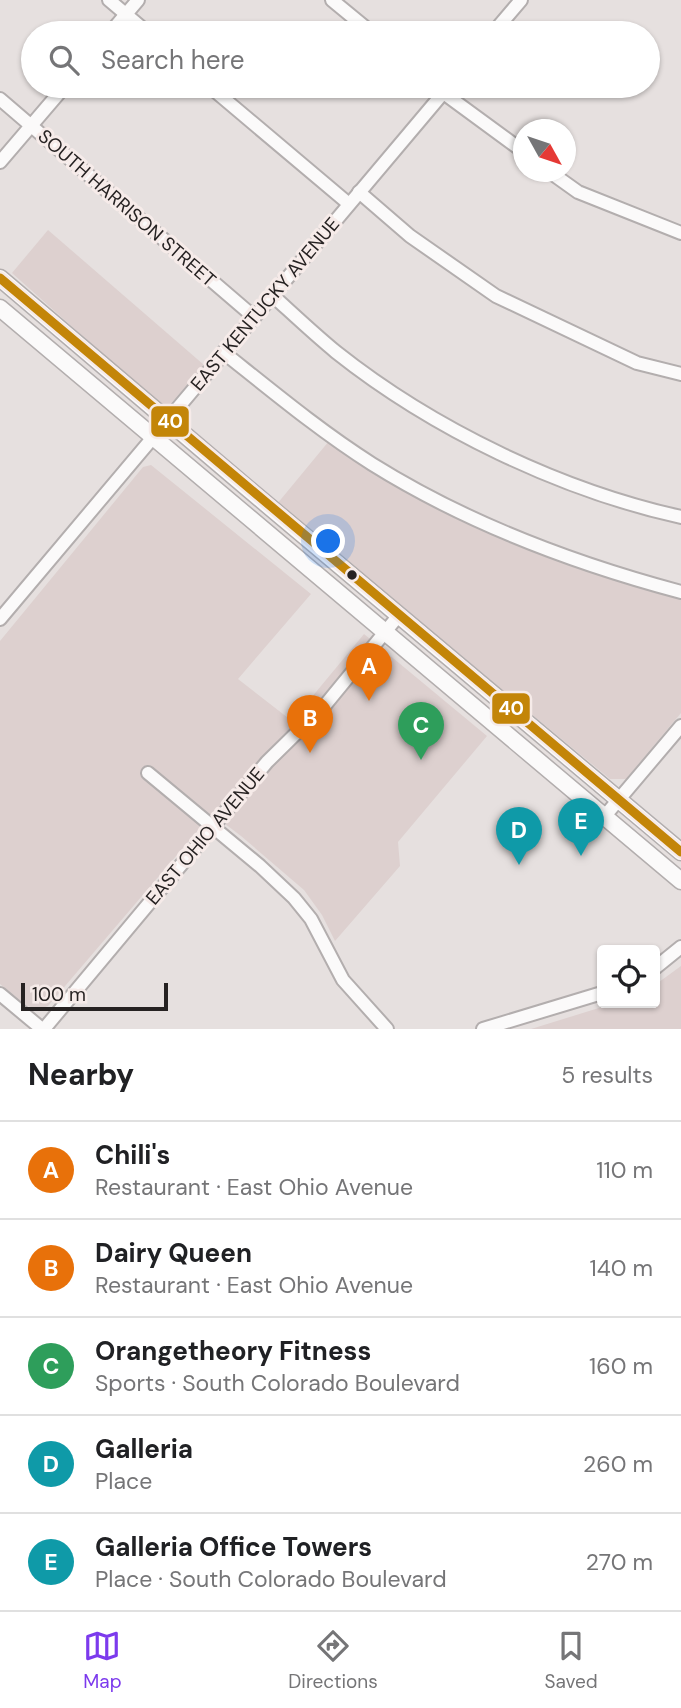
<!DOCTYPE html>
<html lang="en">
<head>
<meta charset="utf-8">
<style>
  body { margin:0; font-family:"DM Sans",sans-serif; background:#f2f2f2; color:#202124 }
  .controls { position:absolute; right:21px; bottom:21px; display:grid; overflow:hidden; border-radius:7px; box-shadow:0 2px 5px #0004 }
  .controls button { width:63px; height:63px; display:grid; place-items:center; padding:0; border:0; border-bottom:2px solid #e0e0e0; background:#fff; color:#202124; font:35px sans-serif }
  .compass { position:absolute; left:513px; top:119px; width:63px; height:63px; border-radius:50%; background:#fff; box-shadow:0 2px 5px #0004; rotate:130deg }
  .scale { position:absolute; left:21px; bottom:18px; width:147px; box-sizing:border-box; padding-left:7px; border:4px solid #262222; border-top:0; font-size:19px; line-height:24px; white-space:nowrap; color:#262222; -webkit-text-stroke:5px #f6ebe9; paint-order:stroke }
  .you { position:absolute; left:329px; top:542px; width:24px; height:24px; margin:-18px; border:5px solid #fff; border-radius:50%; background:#1a73e8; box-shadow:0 0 0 10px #1a73e833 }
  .badge { display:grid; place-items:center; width:46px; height:46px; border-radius:50%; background:#7c3aed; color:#fff; font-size:23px; font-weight:700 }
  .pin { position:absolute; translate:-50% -58px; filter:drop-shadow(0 2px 4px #0008) }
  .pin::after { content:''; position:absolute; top:37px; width:24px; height:21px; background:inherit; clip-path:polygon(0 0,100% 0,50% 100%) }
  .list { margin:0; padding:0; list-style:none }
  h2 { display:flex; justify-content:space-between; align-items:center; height:91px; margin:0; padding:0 28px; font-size:30px }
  h2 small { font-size:23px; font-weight:400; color:#757577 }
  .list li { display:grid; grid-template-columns:46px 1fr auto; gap:21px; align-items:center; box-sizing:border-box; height:98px; padding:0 28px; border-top:2px solid #e0e0e0 }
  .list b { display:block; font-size:26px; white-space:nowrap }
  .list p { margin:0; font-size:23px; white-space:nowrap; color:#757577 }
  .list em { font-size:23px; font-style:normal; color:#757577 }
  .icon { flex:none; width:38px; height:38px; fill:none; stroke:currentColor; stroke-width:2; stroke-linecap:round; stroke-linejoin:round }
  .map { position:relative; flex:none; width:681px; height:1029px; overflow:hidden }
  .search { position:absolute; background:#fff; box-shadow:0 2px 5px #0004; left:21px; right:21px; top:21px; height:77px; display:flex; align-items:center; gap:18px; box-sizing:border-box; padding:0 24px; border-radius:38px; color:#757577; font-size:26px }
  .sheet { height:581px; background:#fff }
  nav { display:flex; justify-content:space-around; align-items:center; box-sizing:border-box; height:98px; border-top:2px solid #e0e0e0; background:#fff; font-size:19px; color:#757577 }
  nav a { display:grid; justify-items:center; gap:4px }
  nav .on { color:#7c3aed }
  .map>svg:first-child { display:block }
  .built { fill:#ddd0cf }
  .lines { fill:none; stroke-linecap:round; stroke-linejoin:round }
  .minor-casing { stroke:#b3aeae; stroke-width:16 }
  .major-casing { stroke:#b3aeae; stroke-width:19 }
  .minor { stroke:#fbfafa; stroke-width:12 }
  .major { stroke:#fbfafa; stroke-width:16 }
  .bus-1-casing { stroke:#f6ebe9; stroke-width:14 }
  .bus-1 { stroke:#c38508; stroke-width:9 }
  .bus-dot { fill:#262222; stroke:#f6ebe9; stroke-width:2.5 }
  .labels { text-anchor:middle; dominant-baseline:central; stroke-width:6; stroke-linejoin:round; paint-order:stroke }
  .street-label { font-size:19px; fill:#262222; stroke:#f6ebe9 }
  .line-badge { stroke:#f6ebe9; stroke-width:2.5 }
  .badge-label { font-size:19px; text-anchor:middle; font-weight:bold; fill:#fff }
</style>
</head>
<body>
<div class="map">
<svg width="681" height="1029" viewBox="0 0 681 1029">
  <rect width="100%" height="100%" fill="#e6e0df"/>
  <g class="built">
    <path d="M 48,230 L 204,365 L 167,408 L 161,406 L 12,273 Z"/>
    <path d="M 329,441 L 577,566 L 681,598 L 681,713 L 626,779 L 610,779 L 277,504 Z"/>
    <path d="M 151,465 L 311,594 L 238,679 L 292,721 L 364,634 L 487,736 L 398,842 L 400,866 L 335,941 L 322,915 L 304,890 L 241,836 L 212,814 L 48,1006 L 40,1009 L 27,1006 L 0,984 L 0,641 L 143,467 Z"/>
    <path d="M 681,966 L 681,1029 L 531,1029 L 615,1003 L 655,1003 L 655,985 Z"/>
  </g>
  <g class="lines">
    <g class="minor-casing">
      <g id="minor">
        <path d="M 109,0 L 148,33"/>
        <path d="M 332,0 L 372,33"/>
        <path d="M 110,33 L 138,0"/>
        <path d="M 493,33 L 521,0"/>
        <path d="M 209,86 L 349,204"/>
        <path d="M 434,86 L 524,152"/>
        <path d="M 0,99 L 254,317"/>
        <path d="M 0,162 L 65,86"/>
        <path d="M 550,172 L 578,192 L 681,233"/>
        <path d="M 359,192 L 410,236 L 496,296 L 637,363 L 681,374"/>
        <path d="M 272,295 C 293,314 314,334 336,352 C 433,429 560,490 681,517"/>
        <path d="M 223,352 C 272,391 320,431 372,464 C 468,524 572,563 681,592"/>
        <path d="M 0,619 L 449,86"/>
        <path d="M 148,773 L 260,866 L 294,898 L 311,919 L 343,980 L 387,1029"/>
        <path d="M 604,817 L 681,726"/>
        <path d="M 655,968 L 681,947"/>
        <path d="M 0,994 L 42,1029"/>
        <path d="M 44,1029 L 267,762 L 326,704 L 399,615"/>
        <path d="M 483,1029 L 602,993"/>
      </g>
    </g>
    <g class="major-casing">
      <g id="major">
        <path d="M 0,278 L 252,492 L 681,852"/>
        <path d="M 0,308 L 681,881"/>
      </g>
    </g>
    <use href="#minor" class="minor"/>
    <use href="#major" class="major"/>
    <g class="bus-1-casing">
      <path id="bus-1" d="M 0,278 L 681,852"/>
    </g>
    <use href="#bus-1" class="bus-1"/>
  </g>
  <circle class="bus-dot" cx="352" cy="575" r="6"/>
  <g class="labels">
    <g class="street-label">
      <text transform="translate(127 208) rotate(41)">SOUTH HARRISON STREET</text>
      <text transform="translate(265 304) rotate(-50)">EAST KENTUCKY AVENUE</text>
      <text transform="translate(205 836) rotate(-50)">EAST OHIO AVENUE</text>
    </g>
  </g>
  <g class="line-badge">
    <rect x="150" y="405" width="40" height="33" rx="7" fill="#c38508"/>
    <rect x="491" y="692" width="40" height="33" rx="7" fill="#c38508"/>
  </g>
  <g class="badge-label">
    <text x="170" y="428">40</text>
    <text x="511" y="715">40</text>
  </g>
</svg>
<div class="controls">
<button><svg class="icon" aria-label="locate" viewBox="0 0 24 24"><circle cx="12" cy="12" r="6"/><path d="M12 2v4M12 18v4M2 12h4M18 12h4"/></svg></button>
</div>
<svg class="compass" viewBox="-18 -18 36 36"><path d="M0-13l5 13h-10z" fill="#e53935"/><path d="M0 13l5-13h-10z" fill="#757577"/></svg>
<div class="scale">100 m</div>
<div class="you"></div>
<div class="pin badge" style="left:369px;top:701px;background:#e8710a">A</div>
<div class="pin badge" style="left:310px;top:753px;background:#e8710a">B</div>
<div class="pin badge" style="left:421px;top:760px;background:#2e9e5b">C</div>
<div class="pin badge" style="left:519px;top:865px;background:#0f9aa8">D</div>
<div class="pin badge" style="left:581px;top:856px;background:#0f9aa8">E</div>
<div class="search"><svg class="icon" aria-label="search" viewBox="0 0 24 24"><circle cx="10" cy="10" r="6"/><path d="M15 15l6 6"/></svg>Search here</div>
</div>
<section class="sheet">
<h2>Nearby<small>5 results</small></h2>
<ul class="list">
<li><span class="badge" style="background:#e8710a">A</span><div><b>Chili's</b><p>Restaurant · East Ohio Avenue</p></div><em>110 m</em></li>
<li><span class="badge" style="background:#e8710a">B</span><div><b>Dairy Queen</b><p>Restaurant · East Ohio Avenue</p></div><em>140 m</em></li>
<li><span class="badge" style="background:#2e9e5b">C</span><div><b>Orangetheory Fitness</b><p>Sports · South Colorado Boulevard</p></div><em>160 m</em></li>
<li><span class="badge" style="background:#0f9aa8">D</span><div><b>Galleria</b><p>Place</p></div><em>260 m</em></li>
<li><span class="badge" style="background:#0f9aa8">E</span><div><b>Galleria Office Towers</b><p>Place · South Colorado Boulevard</p></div><em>270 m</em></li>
</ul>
</section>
<nav>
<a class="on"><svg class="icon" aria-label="map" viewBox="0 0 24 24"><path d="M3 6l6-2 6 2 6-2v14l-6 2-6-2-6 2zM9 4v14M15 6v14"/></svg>Map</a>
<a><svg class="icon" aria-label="directions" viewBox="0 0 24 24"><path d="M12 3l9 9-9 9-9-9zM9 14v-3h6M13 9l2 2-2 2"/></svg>Directions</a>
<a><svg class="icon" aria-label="saved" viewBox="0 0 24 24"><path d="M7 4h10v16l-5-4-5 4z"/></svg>Saved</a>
</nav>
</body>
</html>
